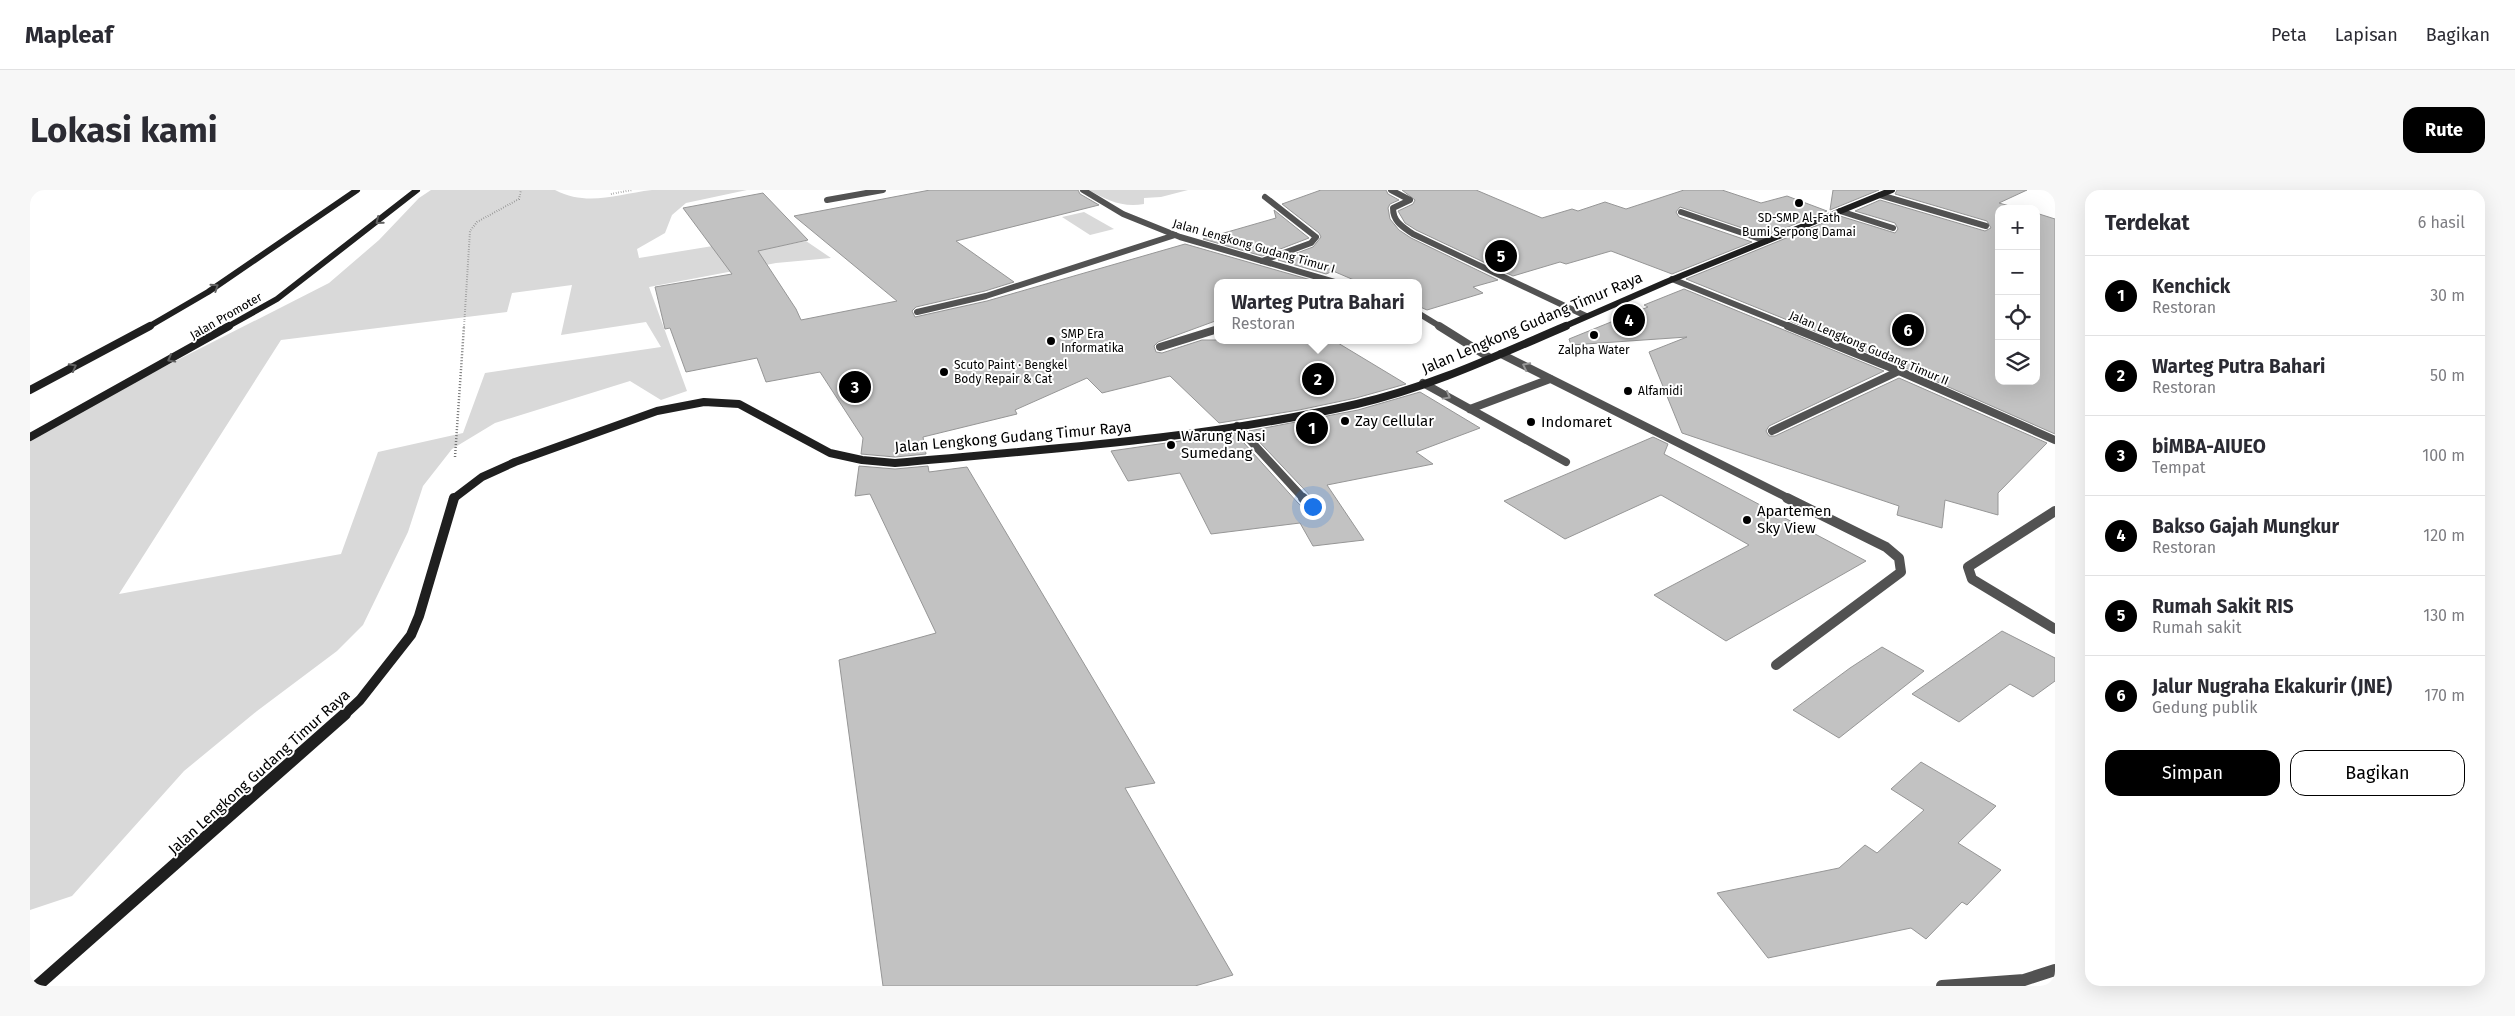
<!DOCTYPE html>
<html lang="id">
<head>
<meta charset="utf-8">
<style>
  body { margin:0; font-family:"Fira Sans",sans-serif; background:#f7f7f7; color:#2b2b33 }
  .controls { position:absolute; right:15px; top:15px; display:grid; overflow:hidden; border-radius:10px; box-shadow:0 5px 20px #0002 }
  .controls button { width:45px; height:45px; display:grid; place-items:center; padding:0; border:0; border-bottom:1px solid #e1e1e2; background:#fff; color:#2b2b33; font:25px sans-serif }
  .you { position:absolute; left:1282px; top:316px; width:18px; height:18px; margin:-12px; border:4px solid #fff; border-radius:50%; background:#1a73e8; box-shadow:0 0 0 8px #1a73e833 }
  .badge { display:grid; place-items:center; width:32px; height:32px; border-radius:50%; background:#000; color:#fff; font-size:16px; font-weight:700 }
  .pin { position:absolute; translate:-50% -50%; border:2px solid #fff; box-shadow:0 1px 5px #0006 }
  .popup { position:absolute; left:1184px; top:89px; width:208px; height:65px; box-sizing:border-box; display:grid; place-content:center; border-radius:10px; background:#fff; filter:drop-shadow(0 1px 4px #0005); font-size:16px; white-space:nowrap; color:#7c7c81 }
  .popup b { font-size:19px; color:#2b2b33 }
  .popup::after { content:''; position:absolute; left:50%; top:100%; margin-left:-10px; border:10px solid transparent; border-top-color:#fff }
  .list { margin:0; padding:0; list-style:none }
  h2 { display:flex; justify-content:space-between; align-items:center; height:65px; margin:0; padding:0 20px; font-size:21px }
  h2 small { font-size:16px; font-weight:400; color:#7c7c81 }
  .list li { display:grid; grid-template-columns:32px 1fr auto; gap:15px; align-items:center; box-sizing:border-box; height:80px; padding:0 20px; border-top:1px solid #e1e1e2 }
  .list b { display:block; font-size:19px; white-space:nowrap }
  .list p { margin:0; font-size:16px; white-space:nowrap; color:#7c7c81 }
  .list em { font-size:16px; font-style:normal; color:#7c7c81 }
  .actions { display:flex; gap:10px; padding:15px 20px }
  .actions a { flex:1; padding:11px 0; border:1px solid #000; border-radius:15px; text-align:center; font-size:18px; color:#000 }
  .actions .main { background:#000; color:#fff }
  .icon { flex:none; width:28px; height:28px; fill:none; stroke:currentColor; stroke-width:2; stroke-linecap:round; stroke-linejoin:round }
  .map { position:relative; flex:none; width:2025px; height:796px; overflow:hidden; border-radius:15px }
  header { display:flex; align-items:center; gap:30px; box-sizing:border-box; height:70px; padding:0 25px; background:#fff; border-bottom:1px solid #e1e1e2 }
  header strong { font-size:24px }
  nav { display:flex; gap:28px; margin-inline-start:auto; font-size:18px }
  .intro { display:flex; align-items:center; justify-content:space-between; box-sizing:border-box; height:120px; padding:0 30px }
  h1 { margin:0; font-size:35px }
  .button { padding:12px 22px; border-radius:15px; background:#000; color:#fff; font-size:18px; font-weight:700 }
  main { display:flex; gap:30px; padding:0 30px }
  aside { flex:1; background:#fff; border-radius:15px; box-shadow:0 5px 20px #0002 }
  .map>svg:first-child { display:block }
  .green { fill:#d9d9d9; fill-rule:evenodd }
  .building { fill:#c2c2c2; stroke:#969696 }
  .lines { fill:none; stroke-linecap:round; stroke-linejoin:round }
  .path-far1 { stroke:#747474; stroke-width:2; stroke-dasharray:0.5 2; stroke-linecap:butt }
  .path { stroke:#747474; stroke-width:2.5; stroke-dasharray:1 2; stroke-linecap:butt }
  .lane-far2 { stroke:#525252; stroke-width:6 }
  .lane-far1 { stroke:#525252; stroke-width:8 }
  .lane { stroke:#525252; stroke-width:10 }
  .street-far3 { stroke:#525252; stroke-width:6 }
  .street-far2 { stroke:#525252; stroke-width:8 }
  .street-far1 { stroke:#525252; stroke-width:10 }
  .street { stroke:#525252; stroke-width:12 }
  .secondary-far3 { stroke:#1f1f1f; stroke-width:6 }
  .secondary-far2 { stroke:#1f1f1f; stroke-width:8 }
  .secondary-far1 { stroke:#1f1f1f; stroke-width:10 }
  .secondary { stroke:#1f1f1f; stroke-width:12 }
  .oneway { stroke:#626262 }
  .oneway2 { stroke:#979797 }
  .poi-dot { fill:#000; stroke:#fff; stroke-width:2 }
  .labels { text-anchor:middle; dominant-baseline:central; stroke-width:4; stroke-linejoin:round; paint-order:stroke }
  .far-poi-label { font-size:12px; fill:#000; stroke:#fff; text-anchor:start }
  .far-street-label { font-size:12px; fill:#000; stroke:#fff }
  .street-label { font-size:15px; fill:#000; stroke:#fff }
  .poi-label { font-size:15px; fill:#000; stroke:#fff; text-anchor:start }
</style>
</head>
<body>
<header>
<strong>Mapleaf</strong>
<nav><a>Peta</a><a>Lapisan</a><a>Bagikan</a></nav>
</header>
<div class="intro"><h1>Lokasi kami</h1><a class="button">Rute</a></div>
<main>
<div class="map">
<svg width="2025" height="796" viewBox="0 0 2025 796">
  <rect width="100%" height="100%" fill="#fff"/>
  <g class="green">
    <path d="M 401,0 L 525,0 C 558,17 587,4 622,0 C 653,0 686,0 717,0 L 656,13 L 642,25 L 635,43 L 607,59 L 609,68 L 726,49 L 735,59 L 776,51 L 801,68 L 746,73 L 619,97 L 657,201 L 631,210 L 600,191 L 465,233 L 422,259 L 393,296 L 378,342 L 333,435 L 307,461 L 227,521 L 154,581 L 42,706 L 0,720 L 0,245 L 299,93 L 349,50 L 389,8 ZM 542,95 L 531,145 L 616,132 L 631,157 L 455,183 L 433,243 L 348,262 L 311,364 L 89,404 L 251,150 L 477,122 L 482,103 Z"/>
    <path d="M 1059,0 L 1158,0 L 1131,7 L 1114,8 L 1114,14 C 1093,18 1076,10 1059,0 Z"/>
    <path d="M 1054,22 L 1084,39 L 1060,45 L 1032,27 Z"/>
  </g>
  <g class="building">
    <path d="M 900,0 L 1048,0 L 1050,4 L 1069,15 L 926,51 L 984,92 L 955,101 L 886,117 L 882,121 L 885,127 L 957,111 L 1155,54 L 1281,90 L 1276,93 L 1188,93 L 1188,130 L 1128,152 L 1124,156 L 1126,162 L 1132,163 L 1172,150 L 1303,150 L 1376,194 L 1326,208 L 1269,220 L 1189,233 L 1140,186 L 1072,203 L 1057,188 L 985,220 L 987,224 L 893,247 L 896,264 L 865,267 L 831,264 L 833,248 L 790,182 L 736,192 L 727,168 L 656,182 L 640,138 L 635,139 L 625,97 L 702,84 L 653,18 L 733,3 L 778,50 L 728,61 L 766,119 L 771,130 L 867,111 L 764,26 Z"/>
    <path d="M 1291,0 L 1356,0 L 1358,4 L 1369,10 L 1360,14 L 1358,18 L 1360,29 L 1369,40 L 1381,48 L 1468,90 L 1443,97 L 1453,103 L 1397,120 L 1388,116 L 1388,93 L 1331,93 L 1303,81 L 1296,84 L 1248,70 L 1283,57 L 1291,47 L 1289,43 L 1252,14 Z"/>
    <path d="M 1372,0 L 1446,0 L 1512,28 L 1542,19 L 1548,21 L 1575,12 L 1596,19 L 1654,0 L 1692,0 L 1731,13 L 1757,6 L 1797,21 L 1736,46 L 1650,17 L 1646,22 L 1649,27 L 1722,52 L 1642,84 L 1581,61 L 1536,74 L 1530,72 L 1483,86 L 1386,40 L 1375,33 L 1368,21 L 1383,14 L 1385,10 Z"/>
    <path d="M 1803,0 L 1849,0 L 1800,20 Z"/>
    <path d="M 1867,0 L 1997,0 L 1969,13 L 1990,19 L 1969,19 L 1969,191 L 2006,191 L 2006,23 L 2025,29 L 2025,244 L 1871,176 L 1656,89 L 1810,26 L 1865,43 L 1868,39 L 1865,33 L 1825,21 L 1850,10 L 1955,41 L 1961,38 L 1957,31 L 1865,4 Z"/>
    <path d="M 1244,20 L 1279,48 L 1232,66 L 1173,49 L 1246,28 Z"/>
    <path d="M 1654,99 L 1854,181 L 1739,236 L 1736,241 L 1739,246 L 1745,246 L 1869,188 L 2017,253 L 1968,303 L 1968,325 L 1915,310 L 1912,338 L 1867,325 L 1869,316 L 1652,243 L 1619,162 L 1657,147 L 1541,155 L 1539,149 L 1618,117 L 1614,115 Z"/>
    <path d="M 1390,202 L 1450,238 L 1386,262 L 1403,274 L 1297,295 L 1334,350 L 1283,356 L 1270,333 L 1181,344 L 1150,283 L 1098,291 L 1081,261 L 1205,243 L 1268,313 L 1278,322 L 1283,324 L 1288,319 L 1287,313 L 1219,241 L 1328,220 Z"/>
    <path d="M 1623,247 L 1638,254 L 1634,264 L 1836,371 L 1696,451 L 1624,405 L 1719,355 L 1631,305 L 1535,349 L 1474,311 Z"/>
    <path d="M 829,276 L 865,279 L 898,276 L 899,282 L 937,277 L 1125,593 L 1095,598 L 1203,785 L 1165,796 L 853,796 L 809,470 L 906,443 L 840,304 L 825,306 Z"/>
    <path d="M 1972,441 L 2025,468 L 2025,491 L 2003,507 L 1980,494 L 1929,532 L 1882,504 Z"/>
    <path d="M 1852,457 L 1894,481 L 1809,548 L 1763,520 L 1820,478 Z"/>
    <path d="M 1891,572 L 1966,616 L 1928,653 L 1971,680 L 1937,715 L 1932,712 L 1896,749 L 1881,738 L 1738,768 L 1687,703 L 1809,678 L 1835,655 L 1847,663 L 1894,620 L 1861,599 Z"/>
  </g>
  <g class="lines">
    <g class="path-far1">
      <path d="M 581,4 L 602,0"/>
      <path d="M 434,137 L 440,41 L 447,32 L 489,9 L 491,0"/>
    </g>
    <path class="path" d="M 425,267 L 434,136"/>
    <g class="lane-far2">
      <path d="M 1361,0 L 1380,10 L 1363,18 C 1363,32 1373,37 1383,44 L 1556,126"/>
      <path d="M 1850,5 L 1956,36"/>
      <path d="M 1810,21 L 1863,38"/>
      <path d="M 1651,22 L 1736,51"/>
    </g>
    <g class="lane-far1">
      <path d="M 1471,164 L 1760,309"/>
      <path d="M 1393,193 L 1536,272"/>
      <path d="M 1440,219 L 1520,189"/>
      <path d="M 1207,236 L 1274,309"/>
    </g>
    <g class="lane">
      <path d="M 1273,308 L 1282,317"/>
      <path d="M 1746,475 L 1871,382 L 1869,368 L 1856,357 L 1757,308"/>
    </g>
    <g class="street-far3">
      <path d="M 1053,0 L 1093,24 L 1150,47 L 1308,93"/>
      <path d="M 797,10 L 853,0"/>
      <path d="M 1232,71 L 1281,53 L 1286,47 L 1235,7"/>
      <path d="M 1642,89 L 1761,137"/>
      <path d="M 887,122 L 956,106 L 1145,45"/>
      <path d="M 1388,123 L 1411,137"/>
    </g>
    <g class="street-far2">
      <path d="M 1409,136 L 1460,168"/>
      <path d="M 1758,136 L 1869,181 L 2025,250"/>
      <path d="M 1130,157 L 1188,139"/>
      <path d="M 1742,241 L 1869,181"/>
    </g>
    <path class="street-far1" d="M 2025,321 L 1938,377 L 1942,389 L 2025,439"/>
    <path class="street" d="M 1912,796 L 1994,790 L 2025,780"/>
    <g class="secondary-far3">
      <path d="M 118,137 L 178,102 L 327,0"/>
      <path d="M 197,137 L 247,109 L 387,0"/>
      <path d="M 1533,137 L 1636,92 L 1862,0"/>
    </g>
    <g class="secondary-far2">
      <path d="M 0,200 L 120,136"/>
      <path d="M 0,247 L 199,136"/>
      <path d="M 423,309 L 452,287 L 485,272 L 627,221 L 674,212 L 709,214 L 800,263 L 832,270 L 865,273 C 1019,259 1175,249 1327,214 C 1398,198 1468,165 1536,136"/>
    </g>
    <path class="secondary-far1" d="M 314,525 L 330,510 L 381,445 L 389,426 L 424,308"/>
    <path class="secondary" d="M 7,796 L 315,524"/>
  </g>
  <defs><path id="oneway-chevron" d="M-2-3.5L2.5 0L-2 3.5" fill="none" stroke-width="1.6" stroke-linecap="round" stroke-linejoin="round" transform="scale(1.25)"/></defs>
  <g class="oneway">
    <use href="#oneway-chevron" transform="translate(349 31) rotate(141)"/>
    <use href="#oneway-chevron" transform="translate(185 97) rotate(-34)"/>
    <use href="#oneway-chevron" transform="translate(141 169) rotate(151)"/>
    <use href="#oneway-chevron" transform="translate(43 177) rotate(-28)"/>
  </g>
  <g class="oneway2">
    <use href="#oneway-chevron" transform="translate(1496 176) rotate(-153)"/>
    <use href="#oneway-chevron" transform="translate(1417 206) rotate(29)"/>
  </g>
  <g class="poi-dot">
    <circle cx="1769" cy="13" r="5"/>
    <circle cx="1564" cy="145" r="5"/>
    <circle cx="1021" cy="151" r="5"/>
    <circle cx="914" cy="182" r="5"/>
    <circle cx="1598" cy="201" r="5"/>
    <circle cx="1315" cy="231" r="5"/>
    <circle cx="1501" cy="232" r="5"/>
    <circle cx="1141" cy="255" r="5"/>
    <circle cx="1717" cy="330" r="5"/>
  </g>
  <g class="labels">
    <g class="far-poi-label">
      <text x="1769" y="28" text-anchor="middle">SD-SMP Al-Fath<tspan x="1769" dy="14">Bumi Serpong Damai</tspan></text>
      <text x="1031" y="144">SMP Era<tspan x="1031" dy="14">Informatika</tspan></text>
      <text x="1564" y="160" text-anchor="middle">Zalpha Water</text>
      <text x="924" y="175">Scuto Paint · Bengkel<tspan x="924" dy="14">Body Repair &amp; Cat</tspan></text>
      <text x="1608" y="201">Alfamidi</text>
    </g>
    <g class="far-street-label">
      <text transform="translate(1224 56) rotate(16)">Jalan Lengkong Gudang Timur I</text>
      <text transform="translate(196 126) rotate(-30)">Jalan Promoter</text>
      <text transform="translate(1839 158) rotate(23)">Jalan Lengkong Gudang Timur II</text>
    </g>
    <g class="street-label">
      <text transform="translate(1502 133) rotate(-23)">Jalan Lengkong Gudang Timur Raya</text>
      <text transform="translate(983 247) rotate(-5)">Jalan Lengkong Gudang Timur Raya</text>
      <text transform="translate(229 582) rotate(-42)">Jalan Lengkong Gudang Timur Raya</text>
    </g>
    <g class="poi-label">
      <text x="1325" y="231">Zay Cellular</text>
      <text x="1511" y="232">Indomaret</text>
      <text x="1151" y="246">Warung Nasi<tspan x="1151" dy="17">Sumedang</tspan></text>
      <text x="1727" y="321">Apartemen<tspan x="1727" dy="17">Sky View</tspan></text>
    </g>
  </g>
</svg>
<div class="controls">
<button>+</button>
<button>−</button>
<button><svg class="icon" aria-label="locate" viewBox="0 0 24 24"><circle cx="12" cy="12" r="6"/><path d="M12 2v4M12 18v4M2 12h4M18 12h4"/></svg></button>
<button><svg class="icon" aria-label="layers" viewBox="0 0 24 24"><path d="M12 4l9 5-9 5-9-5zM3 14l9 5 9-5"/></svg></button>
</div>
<div class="you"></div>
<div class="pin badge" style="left:1282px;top:238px">1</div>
<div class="pin badge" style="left:1288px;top:189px">2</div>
<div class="popup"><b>Warteg Putra Bahari</b>Restoran</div>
<div class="pin badge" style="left:825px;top:197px">3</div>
<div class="pin badge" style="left:1599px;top:130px">4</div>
<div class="pin badge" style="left:1471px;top:66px">5</div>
<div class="pin badge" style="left:1878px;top:140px">6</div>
</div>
<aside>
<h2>Terdekat<small>6 hasil</small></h2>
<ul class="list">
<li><span class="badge">1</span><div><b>Kenchick</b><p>Restoran</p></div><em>30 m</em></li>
<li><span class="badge">2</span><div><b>Warteg Putra Bahari</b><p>Restoran</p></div><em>50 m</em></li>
<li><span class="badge">3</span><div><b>biMBA-AIUEO</b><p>Tempat</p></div><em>100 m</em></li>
<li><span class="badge">4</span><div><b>Bakso Gajah Mungkur</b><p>Restoran</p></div><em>120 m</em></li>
<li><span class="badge">5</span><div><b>Rumah Sakit RIS</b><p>Rumah sakit</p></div><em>130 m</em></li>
<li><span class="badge">6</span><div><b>Jalur Nugraha Ekakurir (JNE)</b><p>Gedung publik</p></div><em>170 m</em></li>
</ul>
<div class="actions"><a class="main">Simpan</a><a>Bagikan</a></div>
</aside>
</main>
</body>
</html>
